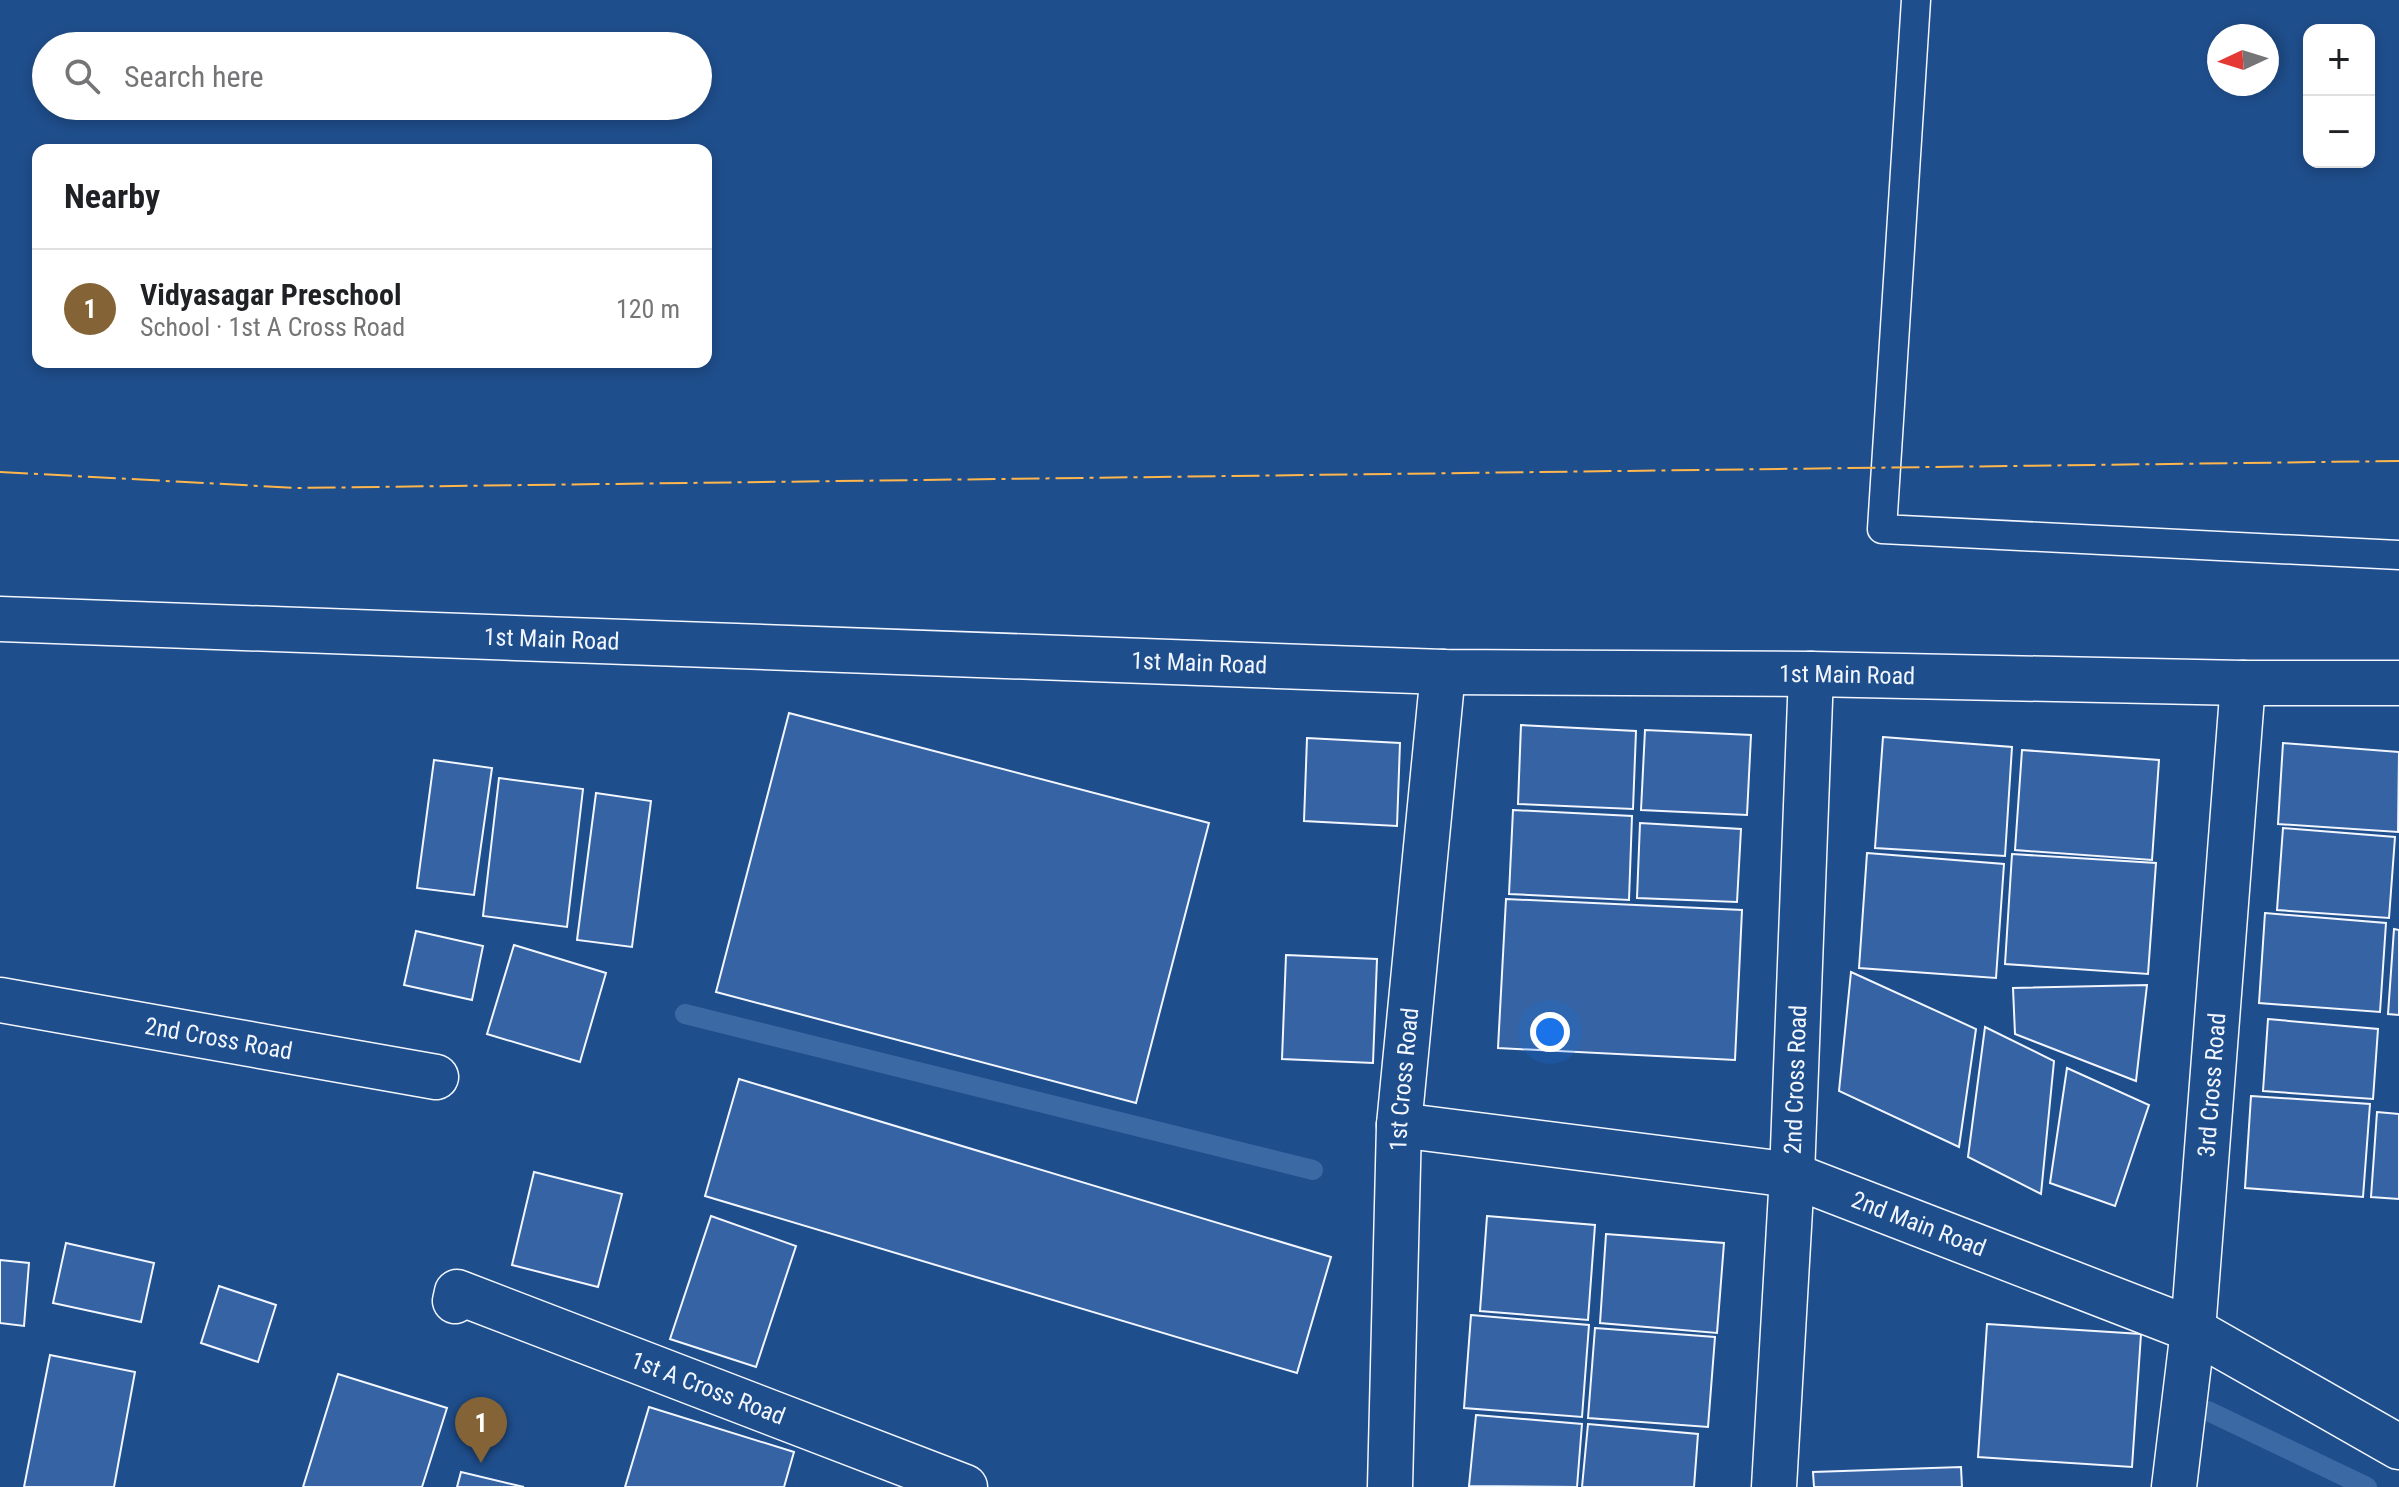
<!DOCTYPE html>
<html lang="en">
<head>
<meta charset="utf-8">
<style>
  body { margin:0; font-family:"Roboto Condensed",sans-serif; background:#f6f6f6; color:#202124 }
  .controls { position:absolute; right:24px; top:24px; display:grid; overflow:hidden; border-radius:16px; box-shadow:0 4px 12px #0003 }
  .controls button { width:72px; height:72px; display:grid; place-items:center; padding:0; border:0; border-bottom:2px solid #e0e0e0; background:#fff; color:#202124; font:40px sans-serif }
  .compass { position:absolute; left:2207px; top:24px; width:72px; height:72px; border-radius:50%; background:#fff; box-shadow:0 4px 12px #0003; rotate:266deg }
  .you { position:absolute; left:1550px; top:1032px; width:28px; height:28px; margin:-20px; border:6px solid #fff; border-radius:50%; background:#1a73e8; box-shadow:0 0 0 12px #1a73e833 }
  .badge { display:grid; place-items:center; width:52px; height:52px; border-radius:50%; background:#846436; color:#fff; font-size:26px; font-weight:700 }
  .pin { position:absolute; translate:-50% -66px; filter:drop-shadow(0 2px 4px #0008) }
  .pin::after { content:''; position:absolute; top:42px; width:28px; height:24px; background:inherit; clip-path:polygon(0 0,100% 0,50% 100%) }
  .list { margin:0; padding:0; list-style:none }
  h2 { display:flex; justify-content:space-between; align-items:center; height:104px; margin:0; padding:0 32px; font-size:34px }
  h2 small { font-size:26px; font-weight:400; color:#757577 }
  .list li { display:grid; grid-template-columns:52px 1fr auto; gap:24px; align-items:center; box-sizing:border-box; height:120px; padding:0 32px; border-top:2px solid #e0e0e0 }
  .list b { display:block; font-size:30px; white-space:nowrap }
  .list p { margin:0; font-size:26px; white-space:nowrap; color:#757577 }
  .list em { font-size:26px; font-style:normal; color:#757577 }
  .icon { flex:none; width:44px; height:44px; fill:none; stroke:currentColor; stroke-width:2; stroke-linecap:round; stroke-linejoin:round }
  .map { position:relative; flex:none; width:2399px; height:1487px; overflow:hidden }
  .search { position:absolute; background:#fff; box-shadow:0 4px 12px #0003; left:32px; top:32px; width:680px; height:88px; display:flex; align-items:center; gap:20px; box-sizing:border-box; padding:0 28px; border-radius:44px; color:#757577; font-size:30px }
  .panel { position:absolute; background:#fff; box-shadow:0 4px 12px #0003; left:32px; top:144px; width:680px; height:224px; border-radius:16px }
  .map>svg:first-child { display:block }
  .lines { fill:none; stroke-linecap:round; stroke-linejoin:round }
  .stream { stroke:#3b69a3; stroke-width:20 }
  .building { fill:#3563a3; stroke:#f2f6ff; stroke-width:2 }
  .lane-casing { stroke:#f2f6ff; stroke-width:31 }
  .street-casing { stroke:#f2f6ff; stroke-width:47 }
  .secondary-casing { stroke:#f2f6ff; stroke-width:47 }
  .lane { stroke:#1f4e8c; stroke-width:28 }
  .street { stroke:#1f4e8c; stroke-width:44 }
  .secondary { stroke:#1f4e8c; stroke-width:44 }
  .power { stroke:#ffb74d; stroke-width:2; stroke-dasharray:28 6 4 6; stroke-linecap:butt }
  .labels { text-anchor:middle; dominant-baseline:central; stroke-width:6; stroke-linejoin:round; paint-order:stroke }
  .street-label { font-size:24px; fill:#f2f6ff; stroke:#1f4e8c }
</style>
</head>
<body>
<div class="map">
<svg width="2399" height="1487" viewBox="0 0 2399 1487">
  <rect width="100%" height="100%" fill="#1f4e8c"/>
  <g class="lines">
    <g class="stream">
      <path d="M 685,1014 L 1313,1170"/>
      <path d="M 2208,1411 L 2367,1487"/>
    </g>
  </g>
  <g class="building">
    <path d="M 789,713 L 1209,823 L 1136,1103 L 716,992 Z"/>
    <path d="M 1521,725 L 1636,731 L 1633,809 L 1518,804 Z"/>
    <path d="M 1645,730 L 1751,735 L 1747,815 L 1641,810 Z"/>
    <path d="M 1883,737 L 2012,747 L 2005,856 L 1875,848 Z"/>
    <path d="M 1307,738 L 1400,743 L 1397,826 L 1304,821 Z"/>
    <path d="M 2283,743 L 2399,752 L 2398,832 L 2278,824 Z"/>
    <path d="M 2022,750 L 2159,760 L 2152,860 L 2015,850 Z"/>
    <path d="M 434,760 L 492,768 L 474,895 L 417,888 Z"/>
    <path d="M 499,778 L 583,789 L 567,927 L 483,916 Z"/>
    <path d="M 596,793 L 651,801 L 632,947 L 577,940 Z"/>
    <path d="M 1513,810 L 1632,816 L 1629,900 L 1509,894 Z"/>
    <path d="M 1640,823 L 1741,829 L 1737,902 L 1637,898 Z"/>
    <path d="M 2283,828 L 2395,837 L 2389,918 L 2277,910 Z"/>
    <path d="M 1867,853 L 2004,864 L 1996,978 L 1859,968 Z"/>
    <path d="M 2012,854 L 2156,863 L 2148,974 L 2005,964 Z"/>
    <path d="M 1506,899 L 1742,910 L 1735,1060 L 1498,1048 Z"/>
    <path d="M 2265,913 L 2386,923 L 2380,1012 L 2259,1003 Z"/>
    <path d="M 2394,929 L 2399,930 L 2399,1015 L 2388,1014 Z"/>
    <path d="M 416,931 L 483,946 L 472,1000 L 404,985 Z"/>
    <path d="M 514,945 L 606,973 L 580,1062 L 487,1034 Z"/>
    <path d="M 1286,955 L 1377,959 L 1373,1063 L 1282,1059 Z"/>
    <path d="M 1851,972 L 1976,1029 L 1959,1147 L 1839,1091 Z"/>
    <path d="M 2147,985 L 2136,1081 L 2015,1034 L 2013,988 Z"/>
    <path d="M 2268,1019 L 2378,1029 L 2373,1099 L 2263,1091 Z"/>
    <path d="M 1985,1027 L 2054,1061 L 2041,1194 L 1968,1157 Z"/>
    <path d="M 2067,1068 L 2149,1105 L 2115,1206 L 2050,1183 Z"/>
    <path d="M 739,1079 L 1331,1257 L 1297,1373 L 705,1196 Z"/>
    <path d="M 2251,1096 L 2370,1104 L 2363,1197 L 2245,1188 Z"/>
    <path d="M 2377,1112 L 2399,1114 L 2399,1199 L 2371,1197 Z"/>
    <path d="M 534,1172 L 622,1194 L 598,1287 L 512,1265 Z"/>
    <path d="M 711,1216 L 796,1246 L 756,1367 L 670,1339 Z"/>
    <path d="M 1487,1216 L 1595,1225 L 1588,1320 L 1480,1311 Z"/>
    <path d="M 1606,1234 L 1724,1243 L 1717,1333 L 1600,1323 Z"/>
    <path d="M 66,1243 L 154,1263 L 141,1322 L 53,1303 Z"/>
    <path d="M 0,1260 L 29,1263 L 24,1326 L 0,1323 Z"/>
    <path d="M 219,1286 L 276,1305 L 258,1362 L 201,1343 Z"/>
    <path d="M 1471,1315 L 1589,1325 L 1582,1417 L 1464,1408 Z"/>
    <path d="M 1987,1324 L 2141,1334 L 2132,1467 L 1978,1457 Z"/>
    <path d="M 1595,1328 L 1715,1337 L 1708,1427 L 1588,1418 Z"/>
    <path d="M 50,1355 L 135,1372 L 114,1487 L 24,1487 Z"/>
    <path d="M 338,1374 L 447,1408 L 422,1487 L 303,1487 Z"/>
    <path d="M 649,1407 L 794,1452 L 784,1487 L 625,1487 Z"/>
    <path d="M 1476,1415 L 1582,1424 L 1577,1487 L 1469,1486 Z"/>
    <path d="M 1588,1424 L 1698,1434 L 1694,1487 L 1582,1487 Z"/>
    <path d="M 1961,1467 L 1962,1487 L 1814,1487 L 1813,1472 Z"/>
    <path d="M 461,1472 L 524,1487 L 457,1487 Z"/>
  </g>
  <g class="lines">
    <g class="lane-casing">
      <path id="lane" d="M 1916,0 L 1882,529 L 2399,555"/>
    </g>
    <g class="street-casing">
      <g id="street">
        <path id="s1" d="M 0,1000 L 436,1077"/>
        <path id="s2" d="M 1399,1125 L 1792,1175 L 2193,1330 L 2399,1447"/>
        <path id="s3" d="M 455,1301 L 457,1292 L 965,1487"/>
        <path id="s4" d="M 1390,1487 L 1399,1125 L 1443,672"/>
        <path id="s5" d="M 1774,1487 L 1792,1175 L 1811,674"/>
        <path id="s6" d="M 2174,1487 L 2193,1330 L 2243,683"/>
      </g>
    </g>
    <g class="secondary-casing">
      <g id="secondary">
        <path id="s7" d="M 0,619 L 1443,672 L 1811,674 L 2243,683 L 2399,683"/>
      </g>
    </g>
    <use href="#lane" class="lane"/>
    <use href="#street" class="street"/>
    <use href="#secondary" class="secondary"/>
    <path class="power" d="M 0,472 L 297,488 L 2399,461"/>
  </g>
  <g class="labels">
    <g class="street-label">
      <text stroke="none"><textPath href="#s7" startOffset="552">1st Main Road</textPath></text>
      <text stroke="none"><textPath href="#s7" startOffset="1200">1st Main Road</textPath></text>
      <text stroke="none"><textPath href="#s7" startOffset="1848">1st Main Road</textPath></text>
      <text stroke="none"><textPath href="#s1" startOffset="222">2nd Cross Road</textPath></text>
      <text stroke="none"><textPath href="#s4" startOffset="408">1st Cross Road</textPath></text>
      <text stroke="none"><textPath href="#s5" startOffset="408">2nd Cross Road</textPath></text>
      <text stroke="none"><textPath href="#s6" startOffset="404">3rd Cross Road</textPath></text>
      <text stroke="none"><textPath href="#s2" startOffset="532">2nd Main Road</textPath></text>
      <text stroke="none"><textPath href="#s3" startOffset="278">1st A Cross Road</textPath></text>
    </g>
  </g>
</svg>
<div class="controls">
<button>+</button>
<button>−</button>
</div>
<svg class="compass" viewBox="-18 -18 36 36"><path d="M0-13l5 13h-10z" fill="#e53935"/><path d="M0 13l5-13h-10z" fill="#757577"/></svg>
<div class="you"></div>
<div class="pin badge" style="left:481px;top:1463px">1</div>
<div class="search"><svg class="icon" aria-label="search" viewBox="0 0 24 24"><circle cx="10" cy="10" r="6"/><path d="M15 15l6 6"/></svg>Search here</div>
<section class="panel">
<h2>Nearby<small></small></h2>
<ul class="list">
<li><span class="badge">1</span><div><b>Vidyasagar Preschool</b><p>School · 1st A Cross Road</p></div><em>120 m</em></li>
</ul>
</section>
</div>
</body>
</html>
